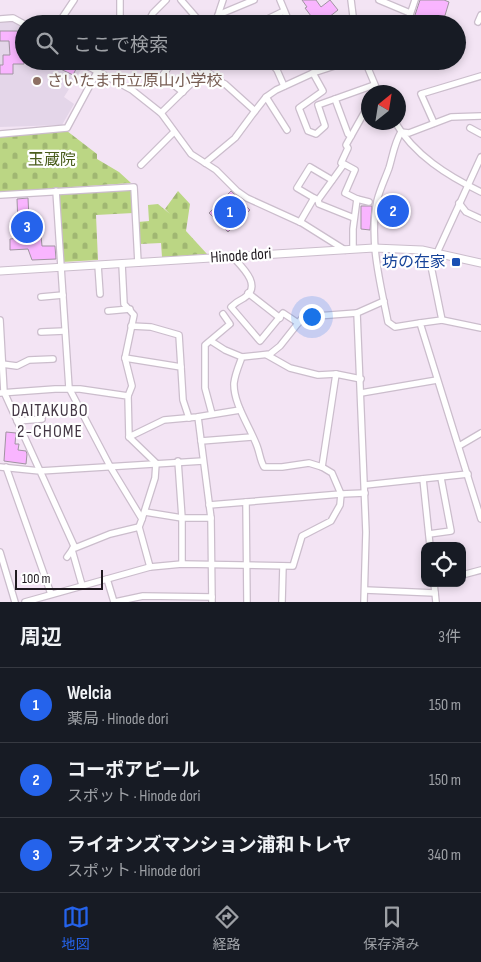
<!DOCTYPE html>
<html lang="ja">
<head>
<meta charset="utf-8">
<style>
  body { margin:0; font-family:"Sofia Sans Condensed","Noto Sans JP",sans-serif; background:#242831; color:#f1f3f6 }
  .controls { position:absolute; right:15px; bottom:15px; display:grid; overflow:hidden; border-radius:10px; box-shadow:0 2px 8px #0003 }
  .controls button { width:45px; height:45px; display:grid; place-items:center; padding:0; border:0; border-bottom:1px solid #363941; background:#171b24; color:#f1f3f6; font:25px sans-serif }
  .compass { position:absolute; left:361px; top:85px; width:45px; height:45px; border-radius:50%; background:#171b24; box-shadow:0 2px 8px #0003; rotate:30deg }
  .scale { position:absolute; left:15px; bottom:12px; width:88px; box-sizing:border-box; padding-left:5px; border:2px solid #201a20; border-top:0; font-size:14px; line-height:18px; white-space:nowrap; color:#201a20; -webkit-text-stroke:4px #fff; paint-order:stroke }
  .you { position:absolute; left:311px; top:316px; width:18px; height:18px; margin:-12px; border:4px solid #fff; border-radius:50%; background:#1a73e8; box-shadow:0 0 0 8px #1a73e833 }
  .badge { display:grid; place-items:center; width:32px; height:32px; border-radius:50%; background:#2563eb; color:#fff; font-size:16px; font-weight:700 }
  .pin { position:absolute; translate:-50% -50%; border:2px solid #fff; box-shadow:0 1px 5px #0006 }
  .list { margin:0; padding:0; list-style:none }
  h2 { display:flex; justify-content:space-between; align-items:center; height:65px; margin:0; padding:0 20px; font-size:21px }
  h2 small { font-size:16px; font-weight:400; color:#9ea1a6 }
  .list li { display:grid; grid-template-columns:32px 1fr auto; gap:15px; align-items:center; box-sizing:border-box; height:75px; padding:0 20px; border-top:1px solid #363941 }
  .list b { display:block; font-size:19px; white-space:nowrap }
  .list p { margin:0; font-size:16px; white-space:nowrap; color:#9ea1a6 }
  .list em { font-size:16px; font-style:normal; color:#9ea1a6 }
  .icon { flex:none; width:28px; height:28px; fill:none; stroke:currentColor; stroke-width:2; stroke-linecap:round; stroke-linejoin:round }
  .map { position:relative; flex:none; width:481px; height:602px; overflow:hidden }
  .search { position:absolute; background:#171b24; box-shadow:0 2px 8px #0003; left:15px; right:15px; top:15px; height:55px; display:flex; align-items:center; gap:12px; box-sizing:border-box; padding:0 18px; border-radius:28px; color:#9ea1a6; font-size:19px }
  .sheet { height:290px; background:#171b24 }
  nav { display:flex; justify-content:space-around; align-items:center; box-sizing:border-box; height:70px; border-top:1px solid #363941; background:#171b24; font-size:14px; color:#9ea1a6 }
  nav a { display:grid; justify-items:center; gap:2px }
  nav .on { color:#2563eb }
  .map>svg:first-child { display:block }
  .education { fill:#e4d6e9 }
  .cemetery { fill:url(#cemetery-stones) }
  .building { fill:#f9b5ff; stroke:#a193a2 }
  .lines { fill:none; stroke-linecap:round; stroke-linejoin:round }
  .minor-casing { stroke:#cbbdcc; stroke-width:8 }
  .tertiary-casing { stroke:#cbbdcc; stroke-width:9 }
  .minor { stroke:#fff; stroke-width:5.5 }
  .tertiary { stroke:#fff; stroke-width:7 }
  .education-dot { fill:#8d6e63; stroke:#fff; stroke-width:2 }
  .transit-dot { fill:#1a4fb4; stroke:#fff; stroke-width:2 }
  .labels { text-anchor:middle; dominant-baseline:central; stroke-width:4.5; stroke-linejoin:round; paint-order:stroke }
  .education-label { font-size:16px; fill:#785e54; stroke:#fff; text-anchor:start }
  .park-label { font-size:16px; fill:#4a5d1c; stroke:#fff }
  .street-label { font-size:16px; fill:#201a20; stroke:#fff }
  .transit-label { font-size:16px; fill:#164399; stroke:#fff; text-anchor:end }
  .neighbourhood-label { font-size:18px; letter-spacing:1px; fill:#433744; stroke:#fff }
</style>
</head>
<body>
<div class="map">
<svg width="481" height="602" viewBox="0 0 481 602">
  <defs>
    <pattern id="cemetery-stones" width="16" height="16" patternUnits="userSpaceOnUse" patternTransform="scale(1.25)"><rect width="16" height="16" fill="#bbd684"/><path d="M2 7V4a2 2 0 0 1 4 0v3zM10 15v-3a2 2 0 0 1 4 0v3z" fill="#a0b772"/></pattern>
  </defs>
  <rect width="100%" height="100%" fill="#f3e4f4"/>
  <path class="education" d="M 0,22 L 23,22 L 24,61 L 79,61 L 84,65 L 64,97 L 74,104 L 62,125 L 0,127 Z"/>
  <g class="cemetery">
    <path d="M 67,131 L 97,154 L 97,159 L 119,172 L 131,183 L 0,192 L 0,136 Z"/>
    <path d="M 131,190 L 133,213 L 96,215 L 98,260 L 62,262 L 59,192 Z"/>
    <path d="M 178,191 L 190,204 L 186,231 L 207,254 L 162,257 L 161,243 L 140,244 L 138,222 L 149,221 L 148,205 L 158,204 L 170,214 L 165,209 Z"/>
  </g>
  <g class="building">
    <path d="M 302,0 L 316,0 L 321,7 L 330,0 L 338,10 L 324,21 L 323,19 L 317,24 L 305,8 L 307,7 Z"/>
    <path d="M 420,0 L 444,0 L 449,2 L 443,22 L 426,17 L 423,24 L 412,24 Z"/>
    <path d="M 0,31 L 23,31 L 24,64 L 13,64 L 13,74 L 0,74 L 0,65 L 3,65 L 3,55 L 10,55 L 9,41 L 0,41 Z"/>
    <path d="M 44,61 L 64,61 L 76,69 L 73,75 Z"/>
    <path d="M 231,191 L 250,210 L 228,232 L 209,213 Z"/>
    <path d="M 28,198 L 29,219 L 32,221 L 33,230 L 36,230 L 36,236 L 41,236 L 42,246 L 55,246 L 56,259 L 32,260 L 28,249 L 10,250 L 10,239 L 21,238 L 20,224 L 18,224 L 17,199 Z"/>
    <path d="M 361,206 L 372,206 L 370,230 L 361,229 Z"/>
    <path d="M 384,206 L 402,209 L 401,217 L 383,214 Z"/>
    <path d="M 6,432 L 16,433 L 15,444 L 19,444 L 18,450 L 26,451 L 27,454 L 26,464 L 4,461 Z"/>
  </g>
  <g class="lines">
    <g class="minor-casing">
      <g id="minor">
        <path d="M 181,0 L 202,24"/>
        <path d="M 280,0 L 290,24"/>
        <path d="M 351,0 L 354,24"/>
        <path d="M 379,0 L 410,13"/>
        <path d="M 218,15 L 254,0"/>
        <path d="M 0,19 L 13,18 L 24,24"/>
        <path d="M 478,22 L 481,15"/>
        <path d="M 58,24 L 74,0"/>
        <path d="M 120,24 L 120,0"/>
        <path d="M 147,24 L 153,13 L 166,0"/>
        <path d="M 218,24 L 219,12 L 223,0"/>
        <path d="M 257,24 L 284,11"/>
        <path d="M 407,24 L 415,0"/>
        <path d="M 78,61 L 132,90 L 161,113 L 191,154 L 216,170 L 237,191 L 247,198 L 302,223 L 345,250"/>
        <path d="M 173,61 L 162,76 L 183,92"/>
        <path d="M 270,61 L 277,70 L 284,86"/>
        <path d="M 365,61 L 378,92"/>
        <path d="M 205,70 L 219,81 L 225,84 L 255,111"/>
        <path d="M 313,73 L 323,91 L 299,108 L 308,131 L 316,134 L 325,126 L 318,105 L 374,85"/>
        <path d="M 266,97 L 287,130"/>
        <path d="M 335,99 L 348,134 L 351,136"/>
        <path d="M 161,113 L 205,70 L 208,61"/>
        <path d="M 395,122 C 414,155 448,176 481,192"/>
        <path d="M 434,123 L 421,94 L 481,76"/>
        <path d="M 470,128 L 481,134"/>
        <path d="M 0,134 L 67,128 L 103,61"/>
        <path d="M 481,157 L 431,266 L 442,320 L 420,323 L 481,519"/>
        <path d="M 205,163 L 235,138 L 255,111 L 266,97 L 276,90 L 313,73 L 350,61"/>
        <path d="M 141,165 L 174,132"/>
        <path d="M 343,165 L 341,163 L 348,148 L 346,145 L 368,106"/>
        <path d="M 56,191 L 69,388 L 111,468 L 142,519 L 139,527 L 150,567 L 182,564 L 293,566 L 302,536 L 331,521 L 340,505 L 341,494 L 332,473 L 322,467 L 309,463 L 282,467 L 264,467 C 260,460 260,454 257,446 C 250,427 233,403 234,383 C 235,374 239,365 242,357 L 270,354 L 280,346 L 303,317 L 357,313"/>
        <path d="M 0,195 L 134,187 L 138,263"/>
        <path d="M 314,198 L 297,188 L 310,167 L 332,180"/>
        <path d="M 318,200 L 319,204 L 354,218"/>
        <path d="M 459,203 L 466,212 L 481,219"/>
        <path d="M 300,222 L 314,198 L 318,200 L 344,164 L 355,170 L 345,193 L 357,199 L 369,202"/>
        <path d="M 353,249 L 353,229 L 357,199"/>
        <path d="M 233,257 C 242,267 263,286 244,298 C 238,301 235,303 231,307 L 260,341 L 283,313 L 298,323"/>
        <path d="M 122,264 L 124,304 L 134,315 L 125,358 L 181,367 L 183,400 L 189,418"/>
        <path d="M 98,265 L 100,294"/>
        <path d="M 248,293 L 280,318"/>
        <path d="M 41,297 L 63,295"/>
        <path d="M 108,311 L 130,309"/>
        <path d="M 0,320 L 4,392 L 40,471 L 203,461"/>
        <path d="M 442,320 L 481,328"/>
        <path d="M 420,323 L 395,327 L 388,322 C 380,282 369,241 377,201 C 380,189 385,179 389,168 C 393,155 394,144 401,132 L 409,133 L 451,117 L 481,116"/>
        <path d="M 131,326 L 151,327 L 179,335 L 181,367"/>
        <path d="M 41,332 L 65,331"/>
        <path d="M 211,341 L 225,350 L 242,357"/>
        <path d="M 267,355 L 290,368 L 318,375 L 336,374"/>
        <path d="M 125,358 L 132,386 L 128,396"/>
        <path d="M 2,364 L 17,366 L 29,360 L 53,359"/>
        <path d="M 0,393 L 55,389 L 80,389 L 128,396 L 129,437 L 164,420 L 197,417 L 240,410"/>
        <path d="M 361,393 L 437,380"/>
        <path d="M 212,414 L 205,388 L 205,345 L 230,324 L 223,314"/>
        <path d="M 198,417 L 211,518 L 212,602"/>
        <path d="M 17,421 L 42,419"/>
        <path d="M 129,437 L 156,463 L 155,478 L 142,519"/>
        <path d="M 201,441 L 252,437"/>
        <path d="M 459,446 L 481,433"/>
        <path d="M 178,461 L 182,518 L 182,564"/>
        <path d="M 0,467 L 40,471 L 75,548 L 110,534 L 139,527"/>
        <path d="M 6,467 L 51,594"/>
        <path d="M 322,467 L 336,374 L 361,379"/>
        <path d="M 423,479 L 430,546"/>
        <path d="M 365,485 L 468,474"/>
        <path d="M 246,502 L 341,494 L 365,493"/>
        <path d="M 209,505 L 246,502 L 247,602"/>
        <path d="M 145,512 L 182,518 L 211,518"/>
        <path d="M 429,534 L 451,531 L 441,478"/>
        <path d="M 74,546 L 72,550 L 82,585"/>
        <path d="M 0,552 L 15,602"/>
        <path d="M 67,557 L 72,550"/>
        <path d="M 466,574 L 481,570"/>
        <path d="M 107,579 L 114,602"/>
        <path d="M 434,583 L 436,602"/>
        <path d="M 365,590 L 435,593"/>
        <path d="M 25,602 L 150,567"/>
        <path d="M 115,602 L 143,596 L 212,597"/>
        <path d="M 282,602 L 283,566"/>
        <path d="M 364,602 L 366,532 L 357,313 L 384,301"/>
      </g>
    </g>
    <g class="tertiary-casing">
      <path id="tertiary" d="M 0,271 L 374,248 L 422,250 L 481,263"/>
    </g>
    <use href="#minor" class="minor"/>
    <use href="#tertiary" class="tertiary"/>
  </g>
  <circle class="education-dot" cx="37" cy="81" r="5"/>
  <rect class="transit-dot" x="451" y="257" width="10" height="10" rx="2.5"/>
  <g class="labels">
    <g class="education-label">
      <text x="47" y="81">さいたま市立原山小学校</text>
    </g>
    <g class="park-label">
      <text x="52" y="160">玉蔵院</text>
    </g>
    <g class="street-label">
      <text transform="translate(241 256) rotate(-4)">Hinode dori</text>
    </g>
    <g class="transit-label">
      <text x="446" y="262">坊の在家</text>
    </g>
    <g class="neighbourhood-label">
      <text x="50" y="410">DAITAKUBO<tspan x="50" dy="21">2-CHOME</tspan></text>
    </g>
  </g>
</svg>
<div class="controls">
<button><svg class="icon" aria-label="locate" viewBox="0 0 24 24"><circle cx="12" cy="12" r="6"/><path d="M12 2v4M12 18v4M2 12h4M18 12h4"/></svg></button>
</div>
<svg class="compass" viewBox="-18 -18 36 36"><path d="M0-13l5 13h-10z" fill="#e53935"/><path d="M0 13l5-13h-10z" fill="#9ea1a6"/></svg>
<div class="scale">100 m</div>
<div class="you"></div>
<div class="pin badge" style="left:230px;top:212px">1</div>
<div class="pin badge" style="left:393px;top:211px">2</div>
<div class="pin badge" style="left:27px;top:227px">3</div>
<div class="search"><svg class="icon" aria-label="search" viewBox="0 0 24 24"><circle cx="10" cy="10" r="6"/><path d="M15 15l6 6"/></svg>ここで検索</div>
</div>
<section class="sheet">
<h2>周辺<small>3件</small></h2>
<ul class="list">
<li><span class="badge">1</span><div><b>Welcia</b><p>薬局 · Hinode dori</p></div><em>150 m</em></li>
<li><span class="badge">2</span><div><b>コーポアピール</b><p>スポット · Hinode dori</p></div><em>150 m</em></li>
<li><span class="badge">3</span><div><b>ライオンズマンション浦和トレヤ</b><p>スポット · Hinode dori</p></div><em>340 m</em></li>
</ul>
</section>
<nav>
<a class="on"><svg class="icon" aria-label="map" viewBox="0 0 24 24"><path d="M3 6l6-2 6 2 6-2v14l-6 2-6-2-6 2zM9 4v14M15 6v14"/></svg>地図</a>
<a><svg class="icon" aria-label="directions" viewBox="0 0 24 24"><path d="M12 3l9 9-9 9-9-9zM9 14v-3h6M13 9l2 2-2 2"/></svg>経路</a>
<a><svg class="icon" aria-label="saved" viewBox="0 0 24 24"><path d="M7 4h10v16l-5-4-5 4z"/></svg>保存済み</a>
</nav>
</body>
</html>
